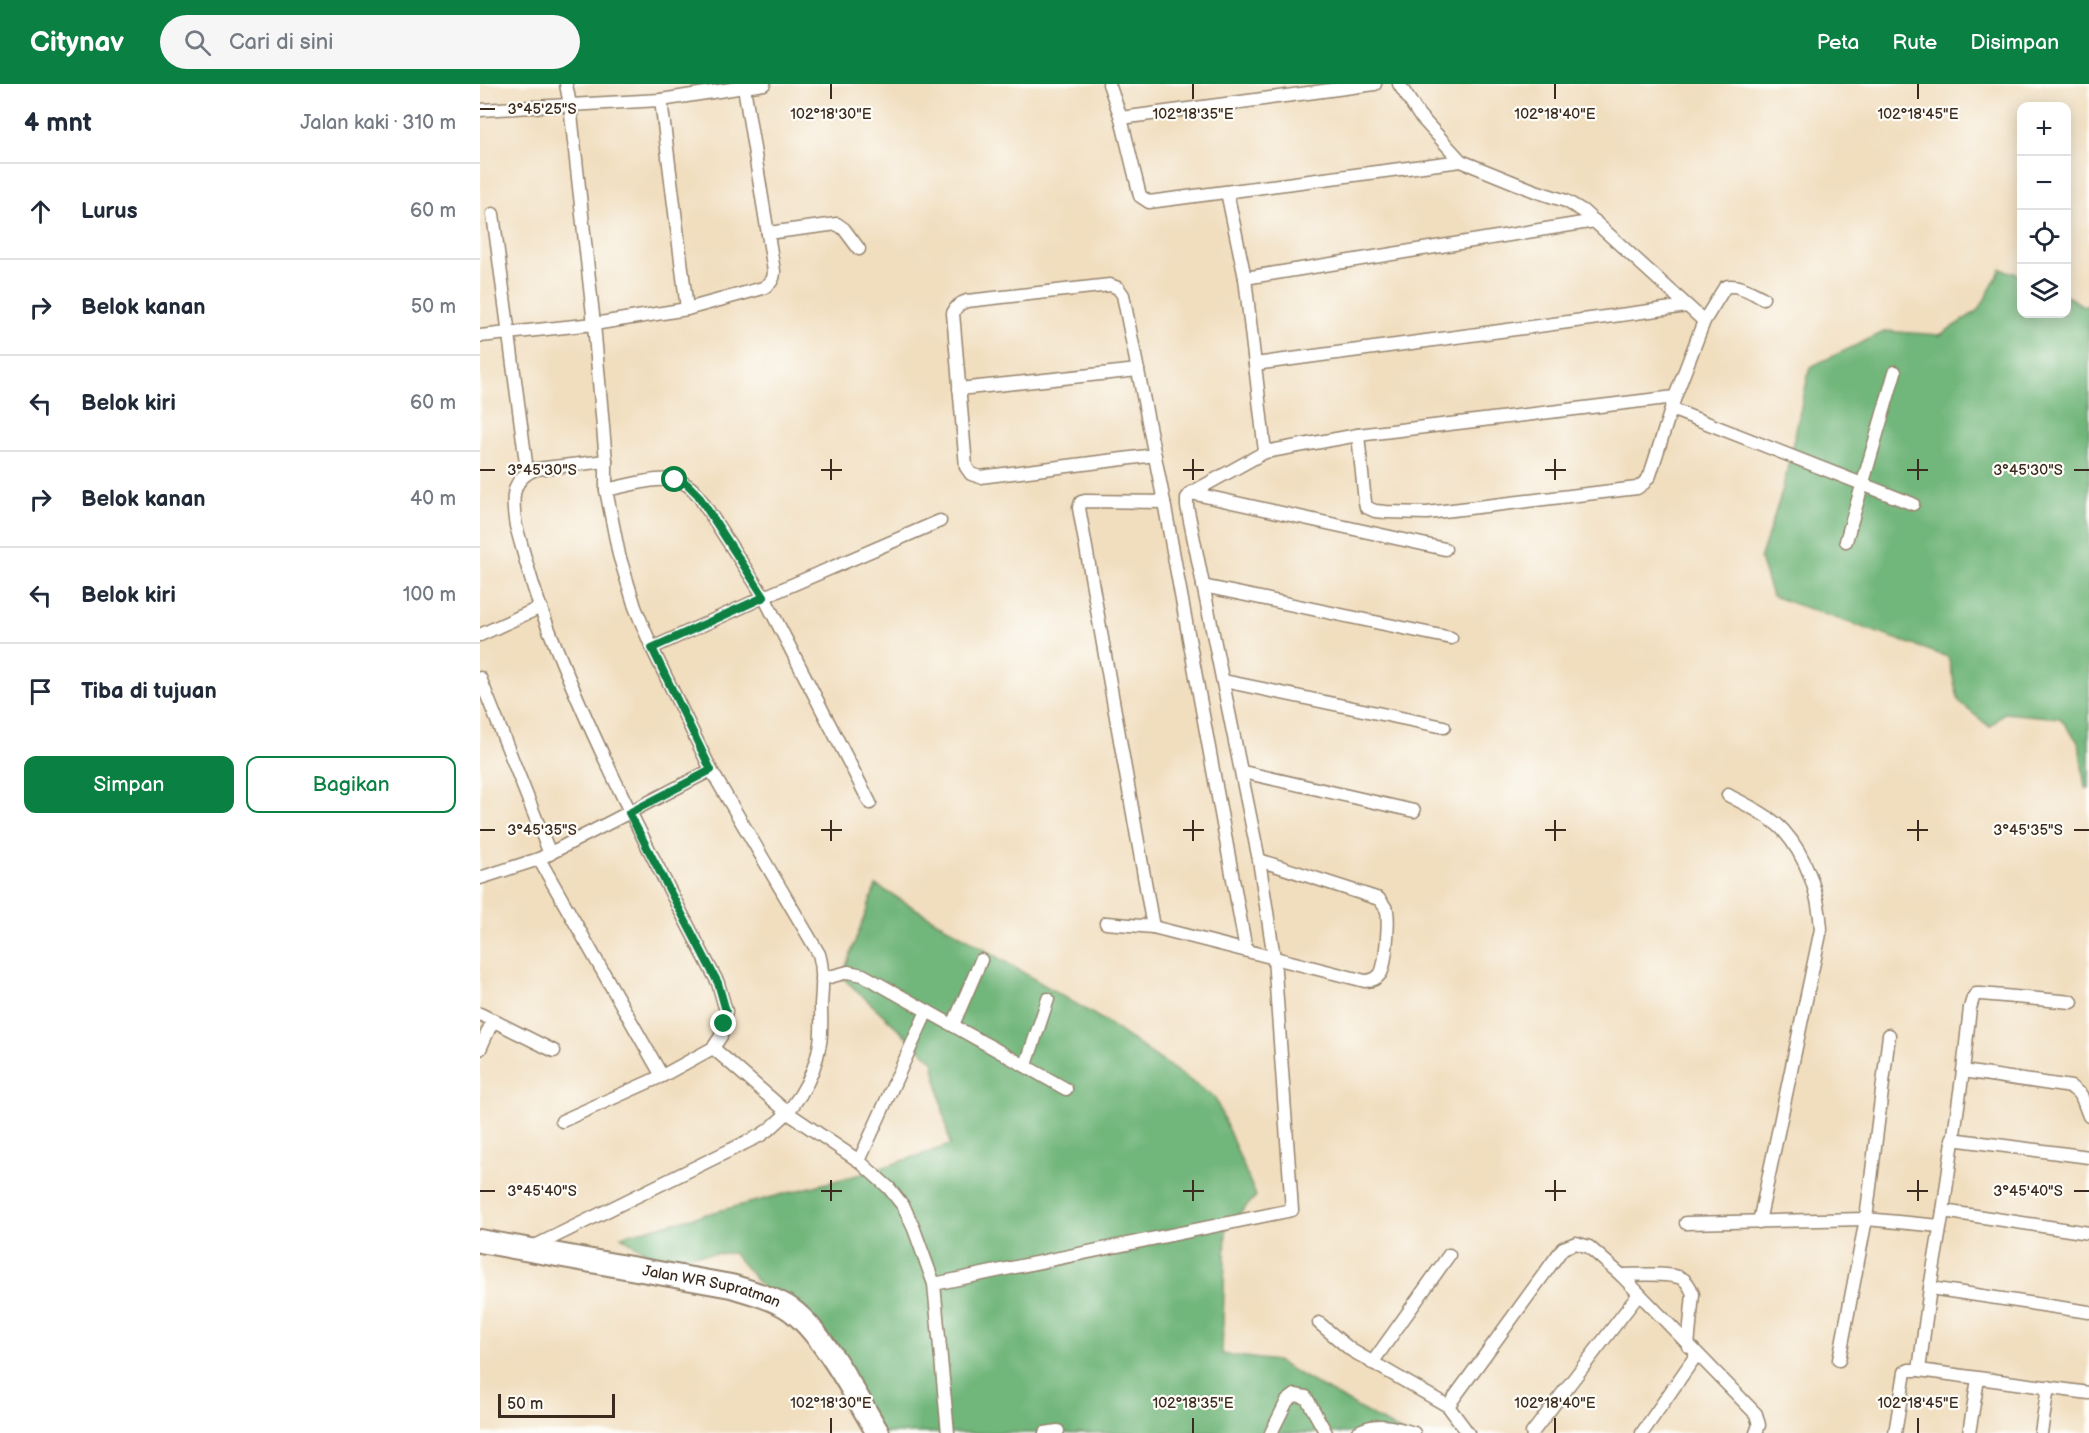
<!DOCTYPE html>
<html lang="id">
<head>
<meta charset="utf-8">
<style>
  body { margin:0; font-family:"Balsamiq Sans",sans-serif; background:#f6f6f7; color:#1f2937 }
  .controls { position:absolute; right:18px; top:18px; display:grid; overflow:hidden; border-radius:12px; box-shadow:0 3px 15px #0003 }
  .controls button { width:54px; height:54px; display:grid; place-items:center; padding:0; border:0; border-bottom:2px solid #e0e1e3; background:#fff; color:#1f2937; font:30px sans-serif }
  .scale { position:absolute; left:18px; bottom:15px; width:117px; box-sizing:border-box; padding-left:6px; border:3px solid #3b2a1e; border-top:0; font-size:16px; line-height:21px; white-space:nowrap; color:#3b2a1e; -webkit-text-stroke:4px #fdfcf7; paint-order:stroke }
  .stop { position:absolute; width:18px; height:18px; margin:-14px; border:4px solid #0b8043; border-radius:50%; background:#fff }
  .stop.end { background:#0b8043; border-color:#fff; box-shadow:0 2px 6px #0008 }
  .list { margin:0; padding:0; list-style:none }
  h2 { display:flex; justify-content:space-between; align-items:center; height:78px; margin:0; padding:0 24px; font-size:26px }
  h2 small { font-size:20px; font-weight:400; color:#747a83 }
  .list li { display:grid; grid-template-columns:39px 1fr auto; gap:18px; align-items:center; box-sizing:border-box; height:96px; padding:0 24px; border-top:2px solid #e0e1e3 }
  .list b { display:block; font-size:22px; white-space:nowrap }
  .list em { font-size:20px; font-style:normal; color:#747a83 }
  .actions { display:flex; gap:12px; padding:18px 24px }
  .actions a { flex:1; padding:14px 0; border:2px solid #0b8043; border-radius:12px; text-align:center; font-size:21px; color:#0b8043 }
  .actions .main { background:#0b8043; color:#fff }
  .icon { flex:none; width:33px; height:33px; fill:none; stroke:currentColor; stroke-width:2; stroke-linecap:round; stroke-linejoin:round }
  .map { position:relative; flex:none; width:1609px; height:1349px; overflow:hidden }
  header { display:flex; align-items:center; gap:36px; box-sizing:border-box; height:84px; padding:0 30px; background:#0b8043; color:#fff }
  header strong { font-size:28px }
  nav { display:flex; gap:33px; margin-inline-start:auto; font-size:21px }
  .search { width:420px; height:54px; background:#f6f6f7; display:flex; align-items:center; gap:15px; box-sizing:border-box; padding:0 21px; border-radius:33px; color:#747a83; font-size:22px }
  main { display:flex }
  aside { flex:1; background:#fff }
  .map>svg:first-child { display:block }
  .forest { fill:#71b67a; stroke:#56704c; stroke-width:1.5 }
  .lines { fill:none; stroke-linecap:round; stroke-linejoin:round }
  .street-casing { stroke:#96846e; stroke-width:15 }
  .highway-casing { stroke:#96846e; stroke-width:26 }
  .street { stroke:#fff; stroke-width:12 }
  .highway { stroke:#fff; stroke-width:22 }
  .route { stroke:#0b8043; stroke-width:8 }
  .ticks { fill:none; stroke:#3b2a1e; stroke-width:2 }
  .labels { text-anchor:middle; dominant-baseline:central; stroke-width:4.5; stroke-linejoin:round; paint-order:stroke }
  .street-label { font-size:15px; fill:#3b2a1e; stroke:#fdfcf7 }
  .ticks-label { font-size:15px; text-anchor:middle; fill:#3b2a1e; stroke:#fdfcf7; stroke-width:4.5; stroke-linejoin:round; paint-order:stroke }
</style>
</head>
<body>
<header>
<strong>Citynav</strong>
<div class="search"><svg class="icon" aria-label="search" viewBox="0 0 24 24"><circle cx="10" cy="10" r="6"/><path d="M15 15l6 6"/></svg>Cari di sini</div>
<nav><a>Peta</a><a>Rute</a><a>Disimpan</a></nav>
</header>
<main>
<aside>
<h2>4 mnt<small>Jalan kaki · 310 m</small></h2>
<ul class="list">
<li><svg class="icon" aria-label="ahead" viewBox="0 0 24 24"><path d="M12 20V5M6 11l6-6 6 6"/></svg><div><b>Lurus</b></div><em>60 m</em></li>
<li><svg class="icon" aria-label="right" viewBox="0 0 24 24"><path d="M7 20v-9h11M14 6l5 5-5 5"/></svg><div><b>Belok kanan</b></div><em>50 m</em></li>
<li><svg class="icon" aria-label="left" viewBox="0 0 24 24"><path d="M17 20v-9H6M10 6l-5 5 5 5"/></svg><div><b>Belok kiri</b></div><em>60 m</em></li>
<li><svg class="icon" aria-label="right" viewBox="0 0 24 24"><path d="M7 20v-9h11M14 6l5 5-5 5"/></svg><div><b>Belok kanan</b></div><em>40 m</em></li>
<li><svg class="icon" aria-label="left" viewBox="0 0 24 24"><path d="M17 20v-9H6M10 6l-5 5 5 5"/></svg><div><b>Belok kiri</b></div><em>100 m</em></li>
<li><svg class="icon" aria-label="arrive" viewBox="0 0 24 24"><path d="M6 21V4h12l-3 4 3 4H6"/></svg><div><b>Tiba di tujuan</b></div></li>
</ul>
<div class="actions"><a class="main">Simpan</a><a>Bagikan</a></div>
</aside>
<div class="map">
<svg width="1609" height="1349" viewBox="0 0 1609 1349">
  <rect width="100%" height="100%" fill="#fdfcf7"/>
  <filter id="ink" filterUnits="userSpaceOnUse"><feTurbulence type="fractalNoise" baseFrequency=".0167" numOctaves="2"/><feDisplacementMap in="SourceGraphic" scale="12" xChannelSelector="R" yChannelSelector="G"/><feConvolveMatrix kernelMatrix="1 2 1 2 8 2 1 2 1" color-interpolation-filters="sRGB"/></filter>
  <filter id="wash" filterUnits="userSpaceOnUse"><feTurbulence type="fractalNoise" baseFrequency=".008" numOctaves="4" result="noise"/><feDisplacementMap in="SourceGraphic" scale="24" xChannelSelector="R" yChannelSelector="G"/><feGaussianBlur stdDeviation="1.35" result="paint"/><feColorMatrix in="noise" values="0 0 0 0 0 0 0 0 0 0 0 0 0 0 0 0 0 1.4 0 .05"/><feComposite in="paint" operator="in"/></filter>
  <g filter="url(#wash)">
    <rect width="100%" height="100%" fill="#f1debf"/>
    <g class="forest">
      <path d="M 1521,185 L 1541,191 L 1542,230 L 1586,230 L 1587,212 L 1605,223 L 1609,220 L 1609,704 L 1605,704 L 1599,659 L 1580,634 L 1524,629 L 1510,643 L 1479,618 L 1468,573 L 1292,512 L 1280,475 L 1302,408 L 1330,283 L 1406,247 L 1460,251 L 1499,226 Z"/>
      <path d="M 396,801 L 623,936 L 735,1014 L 776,1112 L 746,1145 L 742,1270 L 796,1277 L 923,1349 L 400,1349 L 311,1237 L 253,1169 L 171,1172 L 141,1152 L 389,1088 L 470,1061 L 453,977 L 362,893 Z"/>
    </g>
  </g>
  <g filter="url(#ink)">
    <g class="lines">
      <g class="street-casing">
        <g id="street">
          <path d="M 629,0 L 641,34 L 660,112 L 669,118 L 981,77"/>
          <path d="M 919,0 L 939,31 L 981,77 L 1055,107 L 1086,117 L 1103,127 L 1224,237 L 1245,203 C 1258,199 1272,209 1283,214"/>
          <path d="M 264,3 L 284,0"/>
          <path d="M 181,16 L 207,225"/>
          <path d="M 0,26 L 181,16 L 264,3 L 294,187 C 294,196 291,199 283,204 L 207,225 L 114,240 L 0,252"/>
          <path d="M 641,34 L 895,0"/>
          <path d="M 747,108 L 765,194 L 785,368"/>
          <path d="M 13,130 L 46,379"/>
          <path d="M 288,149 L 357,140 L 364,145 L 379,165"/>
          <path d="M 765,194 L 1115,137"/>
          <path d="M 775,280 L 1207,222"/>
          <path d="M 479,305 L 658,286"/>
          <path d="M 1191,325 L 1433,420"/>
          <path d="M 878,351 L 885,418 L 886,423 L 895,427 L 906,428 L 947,429 L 1157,404 L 1164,399 L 1170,391 L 1195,313 L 1224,237"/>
          <path d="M 675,371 L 500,393 L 491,390 L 486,383 L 473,229 C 476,222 480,219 487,217 L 630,201 L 638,204 L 643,211 L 684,418"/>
          <path d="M 126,406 C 147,402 189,388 207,401 C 211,403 215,408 218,411 L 284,513 L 390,719"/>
          <path d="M 711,409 L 965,465"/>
          <path d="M 1366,457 L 1415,288"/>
          <path d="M 723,502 L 971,554"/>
          <path d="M 0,551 L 61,523"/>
          <path d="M 172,564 L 284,513 L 460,437"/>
          <path d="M 0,594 L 70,770"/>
          <path d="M 744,597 L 964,643"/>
          <path d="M 763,688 L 934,727"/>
          <path d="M 1248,711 C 1266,721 1289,731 1303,746 C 1327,773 1339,810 1341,845 L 1279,1138"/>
          <path d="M 59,775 L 182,992"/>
          <path d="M 0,794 L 59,775 L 231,686"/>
          <path d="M 626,839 L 673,843 L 885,897 C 892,897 897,895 901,889 C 906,879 909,838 907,827 C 905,822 902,819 899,815 L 779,776"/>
          <path d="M 673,843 L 599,424 L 601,418 L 605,417 L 684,418 L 766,866"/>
          <path d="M 342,895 L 368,888 L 383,891 L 586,1005"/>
          <path d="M 1592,918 L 1501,910 L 1496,910 L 1493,914 L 1490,924 L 1483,987 L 1463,1127 L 1450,1204 L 1439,1286 L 1609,1309"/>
          <path d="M 0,930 L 74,967"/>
          <path d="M 473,941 L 501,876"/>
          <path d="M 233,964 L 308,1029 L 379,1077 L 409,1104 L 424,1123 L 434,1145 L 454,1200 L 468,1349"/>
          <path d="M 0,965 L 13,936"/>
          <path d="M 546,981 L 568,915"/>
          <path d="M 1483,987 L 1591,1003 L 1601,1011 L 1609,1032"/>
          <path d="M 82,1037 L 182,992 L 233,964 L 241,952 L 246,927 L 238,899 C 174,777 110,655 61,525 C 51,498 44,470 36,442 C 32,418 29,395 56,385 L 126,377"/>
          <path d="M 1472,1055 L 1609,1073"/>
          <path d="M 379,1077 L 447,927"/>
          <path d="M 1463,1127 L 1609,1149"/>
          <path d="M 1206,1139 L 1386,1135 L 1460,1142"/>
          <path d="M 51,1164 L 281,1051 C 313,1030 334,996 340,959 C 342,947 341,933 341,921 C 342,904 344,887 339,870 L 231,686 L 172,564 L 155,523 L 139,471 L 126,406 L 126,377 L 114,240 L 90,21 L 86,0"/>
          <path d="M 1141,1191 C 1155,1191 1192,1188 1203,1195 C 1208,1198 1211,1205 1213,1210 L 1208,1262"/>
          <path d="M 454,1200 L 812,1126 L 794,874 L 779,776 L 707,422 L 707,414 L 711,409 L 785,368 L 878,351 L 1195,313"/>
          <path d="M 1450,1204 L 1609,1228"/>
          <path d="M 839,1239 L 871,1266 L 968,1322 L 988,1349"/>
          <path d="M 1359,1276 L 1386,1135 L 1409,951"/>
          <path d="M 892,1279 L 969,1171"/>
          <path d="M 968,1322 L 1083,1164 L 1096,1159 L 1109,1163 L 1141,1191 L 1276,1330 L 1279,1341 L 1276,1349"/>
          <path d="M 565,1349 L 578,1347"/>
          <path d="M 791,1349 L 807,1317 L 815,1311 L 826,1313 L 846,1349"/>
          <path d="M 877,1349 C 894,1337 915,1343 934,1349"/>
          <path d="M 1052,1349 L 1159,1210"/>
          <path d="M 1162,1349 L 1217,1270"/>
          <path d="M 1415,1349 L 1425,1288 L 1429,1286 L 1439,1286"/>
          <path d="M 1489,1349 L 1498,1295"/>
          <path d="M 1561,1349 L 1568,1303"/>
        </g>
      </g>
      <g class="highway-casing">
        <g id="highway">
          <path id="s1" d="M 0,1157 L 251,1202 C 271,1208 290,1213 307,1223 C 341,1244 377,1314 398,1349"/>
        </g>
      </g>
      <use href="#street" class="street"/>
      <use href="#highway" class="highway"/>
    </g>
  </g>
  <g class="lines" filter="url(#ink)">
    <path class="route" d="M 195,396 L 207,400 L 218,411 L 284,513 L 172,564 L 231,686 L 149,729 L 238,899 L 246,927 L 244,940"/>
  </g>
  <path class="ticks" d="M 351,0 L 351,15M 713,0 L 713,15M 1075,0 L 1075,15M 1438,0 L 1438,15M 0,25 L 15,25M 351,375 L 351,396M 713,375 L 713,396M 1075,375 L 1075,396M 1438,375 L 1438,396M 0,386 L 15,386M 341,386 L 362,386M 703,386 L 724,386M 1065,386 L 1086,386M 1427,386 L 1448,386M 1594,386 L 1609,386M 351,736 L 351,757M 713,736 L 713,757M 1075,736 L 1075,757M 1438,736 L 1438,757M 0,746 L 15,746M 341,746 L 362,746M 703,746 L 724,746M 1065,746 L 1086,746M 1427,746 L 1448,746M 1594,746 L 1609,746M 351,1096 L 351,1117M 713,1096 L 713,1117M 1075,1096 L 1075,1117M 1438,1096 L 1438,1117M 0,1107 L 15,1107M 341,1107 L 362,1107M 703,1107 L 724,1107M 1065,1107 L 1086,1107M 1427,1107 L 1448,1107M 1594,1107 L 1609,1107M 351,1334 L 351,1349M 713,1334 L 713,1349M 1075,1334 L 1075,1349M 1438,1334 L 1438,1349"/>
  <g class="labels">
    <g class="street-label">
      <text stroke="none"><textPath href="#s1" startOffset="236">Jalan WR Supratman</textPath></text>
    </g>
  </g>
  <g class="ticks-label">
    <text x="62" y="30">3°45'25"S</text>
    <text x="351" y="35">102°18'30"E</text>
    <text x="713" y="35">102°18'35"E</text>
    <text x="1075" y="35">102°18'40"E</text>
    <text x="1438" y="35">102°18'45"E</text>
    <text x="62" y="391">3°45'30"S</text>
    <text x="1548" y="391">3°45'30"S</text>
    <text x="62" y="751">3°45'35"S</text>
    <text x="1548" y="751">3°45'35"S</text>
    <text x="62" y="1112">3°45'40"S</text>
    <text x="1548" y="1112">3°45'40"S</text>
    <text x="351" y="1324">102°18'30"E</text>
    <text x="713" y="1324">102°18'35"E</text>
    <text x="1075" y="1324">102°18'40"E</text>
    <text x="1438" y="1324">102°18'45"E</text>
  </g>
</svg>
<div class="controls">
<button>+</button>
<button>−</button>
<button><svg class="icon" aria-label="locate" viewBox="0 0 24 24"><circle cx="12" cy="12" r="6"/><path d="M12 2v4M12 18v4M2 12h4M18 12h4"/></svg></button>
<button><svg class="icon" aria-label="layers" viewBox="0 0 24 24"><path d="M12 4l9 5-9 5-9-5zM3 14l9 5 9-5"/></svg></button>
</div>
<div class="scale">50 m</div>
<div class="stop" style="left:195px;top:396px"></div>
<div class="stop end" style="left:244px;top:940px"></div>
</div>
</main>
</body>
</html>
